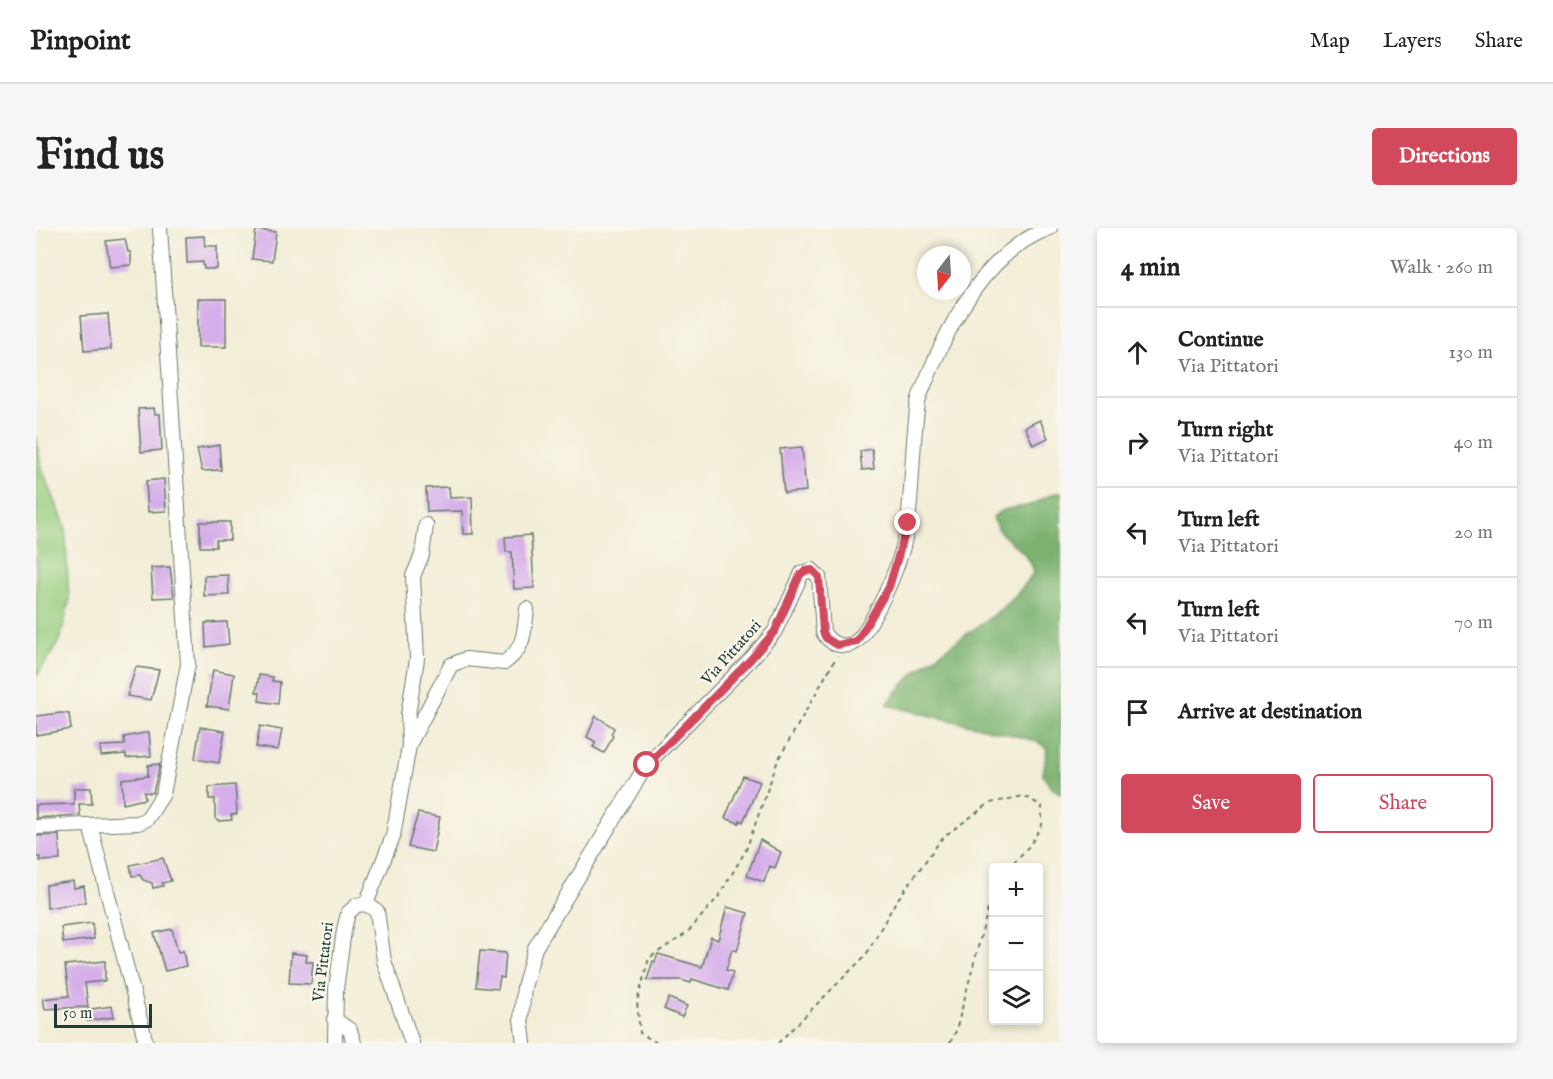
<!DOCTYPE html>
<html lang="en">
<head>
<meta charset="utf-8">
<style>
  body { margin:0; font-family:"IM FELL English",serif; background:#f6f6f6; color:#222 }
  .controls { position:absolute; right:18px; bottom:18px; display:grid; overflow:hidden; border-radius:6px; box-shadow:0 3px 9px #0003 }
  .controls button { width:54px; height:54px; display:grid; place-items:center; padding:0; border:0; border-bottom:2px solid #e0e0e0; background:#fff; color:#222; font:30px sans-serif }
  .compass { position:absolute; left:881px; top:18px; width:54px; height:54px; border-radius:50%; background:#fff; box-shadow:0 3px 9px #0003; rotate:197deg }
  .scale { position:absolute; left:18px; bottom:15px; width:98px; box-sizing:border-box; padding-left:6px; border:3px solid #1f3d34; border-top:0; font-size:16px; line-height:21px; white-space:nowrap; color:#1f3d34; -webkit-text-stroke:4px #fbf7ec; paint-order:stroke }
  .stop { position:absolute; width:18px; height:18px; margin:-14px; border:4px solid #d1495b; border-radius:50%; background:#fff }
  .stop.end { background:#d1495b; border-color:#fff; box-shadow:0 2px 6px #0008 }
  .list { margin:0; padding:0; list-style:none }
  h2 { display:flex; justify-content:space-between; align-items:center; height:78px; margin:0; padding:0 24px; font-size:26px }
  h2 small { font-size:20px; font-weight:400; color:#767676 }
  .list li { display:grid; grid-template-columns:39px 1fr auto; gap:18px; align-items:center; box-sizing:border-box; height:90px; padding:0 24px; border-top:2px solid #e0e0e0 }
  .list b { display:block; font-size:22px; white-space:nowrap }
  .list p { margin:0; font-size:20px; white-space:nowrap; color:#767676 }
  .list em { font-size:20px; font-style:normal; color:#767676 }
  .actions { display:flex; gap:12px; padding:18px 24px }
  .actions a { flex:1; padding:14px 0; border:2px solid #d1495b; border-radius:6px; text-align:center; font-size:21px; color:#d1495b }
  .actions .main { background:#d1495b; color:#fff }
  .icon { flex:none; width:33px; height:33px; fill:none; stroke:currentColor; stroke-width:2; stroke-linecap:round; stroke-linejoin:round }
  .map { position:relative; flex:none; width:1025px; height:815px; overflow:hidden; border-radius:6px }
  header { display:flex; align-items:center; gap:36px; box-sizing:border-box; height:84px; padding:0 30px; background:#fff; border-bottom:2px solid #e0e0e0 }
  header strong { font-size:28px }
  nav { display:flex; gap:33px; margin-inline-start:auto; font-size:21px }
  .intro { display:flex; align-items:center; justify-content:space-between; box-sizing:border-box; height:144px; padding:0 36px }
  h1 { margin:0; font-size:42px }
  .button { padding:15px 27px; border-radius:6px; background:#d1495b; color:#fff; font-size:21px; font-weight:700 }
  main { display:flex; gap:36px; padding:0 36px }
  aside { flex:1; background:#fff; border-radius:6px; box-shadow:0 3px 9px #0003 }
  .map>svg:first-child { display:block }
  .green { fill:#9acf81; stroke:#5c865a; stroke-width:1.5 }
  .forest { fill:#7bb26f; stroke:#4d7852; stroke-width:1.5 }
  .building { fill:#d5aeea }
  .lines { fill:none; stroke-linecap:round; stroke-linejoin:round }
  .minor-casing { stroke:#697b6d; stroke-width:16 }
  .path { stroke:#697b6d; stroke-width:2; stroke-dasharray:4.5 4.5; stroke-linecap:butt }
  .minor { stroke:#fff; stroke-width:14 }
  .route { stroke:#d1495b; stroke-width:8 }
  .labels { text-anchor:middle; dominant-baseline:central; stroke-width:4.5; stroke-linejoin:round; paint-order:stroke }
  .street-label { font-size:16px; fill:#1f3d34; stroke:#fbf7ec }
</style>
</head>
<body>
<header>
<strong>Pinpoint</strong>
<nav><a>Map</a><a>Layers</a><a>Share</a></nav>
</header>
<div class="intro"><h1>Find us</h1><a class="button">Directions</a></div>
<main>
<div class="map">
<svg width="1025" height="815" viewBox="0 0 1025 815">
  <rect width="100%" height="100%" fill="#fbf7ec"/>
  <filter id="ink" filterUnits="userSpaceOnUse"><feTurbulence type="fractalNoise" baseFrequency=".0167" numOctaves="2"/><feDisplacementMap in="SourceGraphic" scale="12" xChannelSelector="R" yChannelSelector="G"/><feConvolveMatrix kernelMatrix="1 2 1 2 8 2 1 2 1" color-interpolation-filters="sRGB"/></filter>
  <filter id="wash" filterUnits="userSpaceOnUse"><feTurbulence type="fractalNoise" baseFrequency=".008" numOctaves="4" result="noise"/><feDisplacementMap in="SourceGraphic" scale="24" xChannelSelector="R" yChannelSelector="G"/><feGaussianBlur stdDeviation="1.35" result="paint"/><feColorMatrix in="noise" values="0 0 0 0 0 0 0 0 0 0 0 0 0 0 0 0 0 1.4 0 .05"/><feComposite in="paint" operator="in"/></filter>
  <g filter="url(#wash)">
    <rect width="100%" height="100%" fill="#f2edd6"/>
    <path class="green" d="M 0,208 L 5,238 L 29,298 L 33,374 L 24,412 L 0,449 Z"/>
    <path class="forest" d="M 1025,264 L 1025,566 L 1014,558 L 1007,547 L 1011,521 L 1001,513 L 851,477 C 890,418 962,401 998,344 C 991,316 963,315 957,289 C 969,278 979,281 994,277 C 1006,273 1012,265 1025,264 Z"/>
    <g id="blocks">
      <g class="building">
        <path d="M 220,2 L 240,4 L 236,33 L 216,31 Z"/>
        <path d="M 168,8 L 169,18 L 181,18 L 181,41 L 168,41 L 167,34 L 151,35 L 150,9 Z"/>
        <path d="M 89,11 L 92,24 L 95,24 L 95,37 L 74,39 L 70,13 Z"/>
        <rect x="162" y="71" width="28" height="48"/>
        <path d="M 72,86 L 75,121 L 48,123 L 45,88 Z"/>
        <path d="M 118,180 L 119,186 L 124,186 L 126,222 L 105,224 L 102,181 Z"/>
        <path d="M 1004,192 L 1012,210 L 997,217 L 989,199 Z"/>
        <path d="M 183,217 L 185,242 L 166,243 L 161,221 Z"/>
        <path d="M 766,219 L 770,263 L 748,265 L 744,221 Z"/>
        <path d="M 836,221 L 838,241 L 826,242 L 824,223 Z"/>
        <path d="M 128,251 L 130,283 L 112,284 L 110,253 Z"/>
        <path d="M 413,259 L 414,270 L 436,269 L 437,306 L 427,306 L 426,283 L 391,284 L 390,260 Z"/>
        <path d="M 164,294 L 194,294 L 194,312 L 180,312 L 180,319 L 164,319 Z"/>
        <path d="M 495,307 L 498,360 L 478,361 L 476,324 L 470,324 L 469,309 Z"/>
        <path d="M 134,339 L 138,369 L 117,370 L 115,340 Z"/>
        <path d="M 192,347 L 193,367 L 168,368 L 168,348 Z"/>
        <path d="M 191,394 L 193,416 L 170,419 L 169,395 Z"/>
        <path d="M 100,439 L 123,442 L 115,472 L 91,468 Z"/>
        <path d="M 177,442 L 198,446 L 193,481 L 171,478 Z"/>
        <path d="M 223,447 L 237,449 L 236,453 L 244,454 L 242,476 L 223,473 L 224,465 L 220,464 Z"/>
        <path d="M 25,485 L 33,486 L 35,501 L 0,507 L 0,488 Z"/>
        <path d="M 560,488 L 578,500 L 575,506 L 577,508 L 568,525 L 557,519 L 560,514 L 551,509 Z"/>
        <path d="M 224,498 L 246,502 L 242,522 L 220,519 Z"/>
        <path d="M 164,499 L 189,503 L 183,535 L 159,531 Z"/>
        <path d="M 113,504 L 115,528 L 90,530 L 90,526 L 65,528 L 64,518 L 89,517 L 88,509 Z"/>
        <path d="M 124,536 L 117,565 L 108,564 L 109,571 L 87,576 L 86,551 L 112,548 L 112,537 Z"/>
        <path d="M 707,548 L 724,554 L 707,594 L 704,592 L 703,595 L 689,590 Z"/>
        <path d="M 199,557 L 201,586 L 195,587 L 196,592 L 182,593 L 179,590 L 179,571 L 173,571 L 173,559 Z"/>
        <path d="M 38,560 L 55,560 L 56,576 L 43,576 L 44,587 L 0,590 L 0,577 L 38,576 Z"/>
        <path d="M 382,585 L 404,589 L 397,624 L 372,619 Z"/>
        <path d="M 23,607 L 24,632 L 4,633 L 4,629 L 0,629 L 0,608 Z"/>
        <path d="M 724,612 L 745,624 L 739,640 L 734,638 L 728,654 L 711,648 Z"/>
        <path d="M 127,630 L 135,653 L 126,655 L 127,658 L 117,660 L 116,655 L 107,652 L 104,647 L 96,648 L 94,637 Z"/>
        <path d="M 37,653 L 38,660 L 48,658 L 50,674 L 11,680 L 10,657 Z"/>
        <path d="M 691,679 L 712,685 L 701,723 L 696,721 L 690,742 L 697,744 L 692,762 L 656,751 L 655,755 L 645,752 L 611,752 L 617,733 L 619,734 L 622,726 L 666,739 L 675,709 L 682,712 Z"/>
        <path d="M 56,695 L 58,711 L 27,715 L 25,699 Z"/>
        <path d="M 136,701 L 142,724 L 147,723 L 150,738 L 129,743 L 118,705 Z"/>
        <path d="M 444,723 L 470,725 L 468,750 L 464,749 L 462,761 L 440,759 Z"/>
        <path d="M 255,725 L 271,727 L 270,734 L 277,734 L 275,756 L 253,755 Z"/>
        <path d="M 69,733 L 69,753 L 49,755 L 52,779 L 9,781 L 7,771 L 33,768 L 29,737 Z"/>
        <path d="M 633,770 L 651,778 L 646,789 L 628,781 Z"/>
        <path d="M 76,778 L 78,789 L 51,793 L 49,782 Z"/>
      </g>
    </g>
  </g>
  <g filter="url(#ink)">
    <use href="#blocks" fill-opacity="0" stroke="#697b6d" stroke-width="1.5"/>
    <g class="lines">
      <g class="minor-casing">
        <g id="minor">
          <path d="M 374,515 L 415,437 L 430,431 L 468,435 C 489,420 488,405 491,381"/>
          <path d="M 54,597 L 110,815"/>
          <path d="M 0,599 L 102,595 L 111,591 L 127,566 L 152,436 L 124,0"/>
          <path d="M 330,676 L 357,608 L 373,518 L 372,487 L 381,431 L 377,348 L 386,327 L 390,297"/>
          <path d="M 298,791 L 314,802 L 318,815"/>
          <path d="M 299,815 L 300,761 L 308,702 L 312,685 L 321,677 L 330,676 L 341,683 L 348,733 L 376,815"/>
          <path d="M 488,815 L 485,791 L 488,759 L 499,720 L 611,536 L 715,431 L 739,403 L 766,345 L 776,342 L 783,349 L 787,404 C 796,420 816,423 827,406 C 847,375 868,330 872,293 C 877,254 876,214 882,175 C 884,164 891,152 895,141 C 918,86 955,21 1014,0"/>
        </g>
      </g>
      <g class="path">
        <path d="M 621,815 L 604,805 L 601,774 L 613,730 L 651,705 L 683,668 L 710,622 L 742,532 L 801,428"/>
        <path d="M 742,815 L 830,727 L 859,675 L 907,609 L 954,575 L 988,568 L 1006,578 L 1006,597 L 994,617 L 973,640"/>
        <path d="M 914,815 L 920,803 L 957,662"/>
      </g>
      <use href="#minor" class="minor"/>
    </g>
  </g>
  <g class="lines" filter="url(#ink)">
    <path class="route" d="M 611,537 L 715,431 L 739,403 L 764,347 L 769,343 L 776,342 L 783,349 L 787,404 L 790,410 L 801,417 L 821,413 L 853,359 L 872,295"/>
  </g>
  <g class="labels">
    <g class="street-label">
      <text transform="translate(696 425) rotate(-48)">Via Pittatori</text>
      <text transform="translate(288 734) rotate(-83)">Via Pittatori</text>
    </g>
  </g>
</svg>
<div class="controls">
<button>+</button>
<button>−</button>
<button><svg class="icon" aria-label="layers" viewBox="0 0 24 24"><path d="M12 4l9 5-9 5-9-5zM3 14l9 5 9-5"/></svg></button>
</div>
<svg class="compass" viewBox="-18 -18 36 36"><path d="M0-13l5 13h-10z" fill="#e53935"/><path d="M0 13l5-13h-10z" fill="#767676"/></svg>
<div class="scale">50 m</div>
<div class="stop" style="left:611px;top:537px"></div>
<div class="stop end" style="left:872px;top:295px"></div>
</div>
<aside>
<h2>4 min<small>Walk · 260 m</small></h2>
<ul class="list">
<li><svg class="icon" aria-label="ahead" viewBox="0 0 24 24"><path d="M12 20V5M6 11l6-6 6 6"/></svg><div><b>Continue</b><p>Via Pittatori</p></div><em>130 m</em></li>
<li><svg class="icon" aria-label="right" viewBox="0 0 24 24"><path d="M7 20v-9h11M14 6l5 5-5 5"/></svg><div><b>Turn right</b><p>Via Pittatori</p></div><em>40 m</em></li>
<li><svg class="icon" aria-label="left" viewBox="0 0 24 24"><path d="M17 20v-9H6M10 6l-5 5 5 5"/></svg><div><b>Turn left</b><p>Via Pittatori</p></div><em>20 m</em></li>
<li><svg class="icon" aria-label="left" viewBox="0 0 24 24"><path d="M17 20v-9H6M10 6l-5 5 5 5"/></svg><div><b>Turn left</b><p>Via Pittatori</p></div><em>70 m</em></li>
<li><svg class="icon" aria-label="arrive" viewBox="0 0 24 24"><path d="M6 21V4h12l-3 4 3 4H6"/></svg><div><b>Arrive at destination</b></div></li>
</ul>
<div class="actions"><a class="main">Save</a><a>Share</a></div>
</aside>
</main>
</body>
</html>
